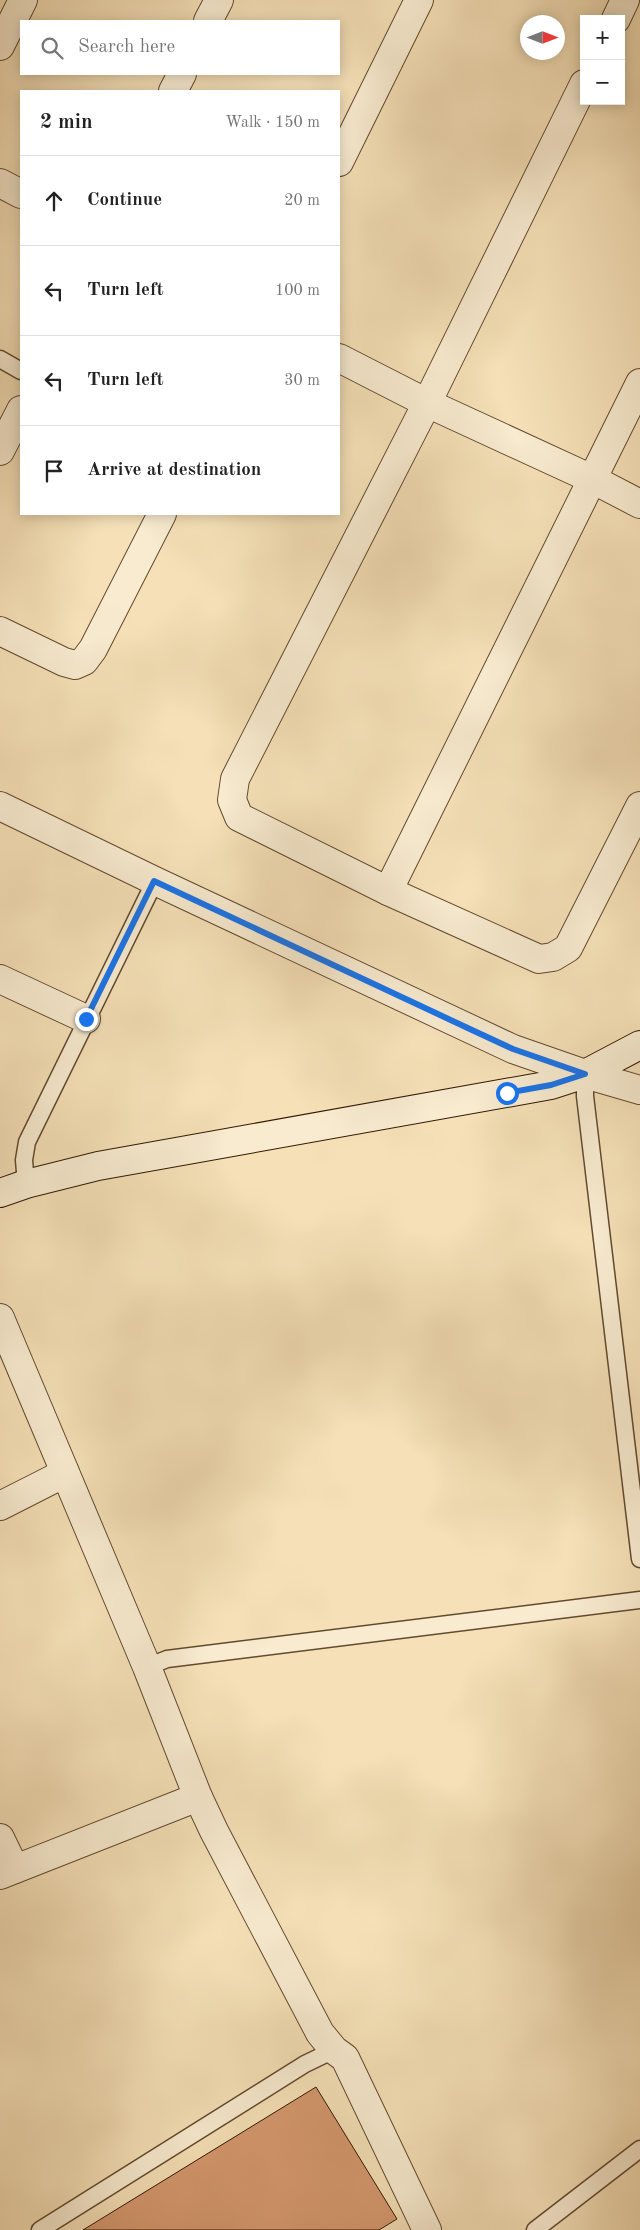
<!DOCTYPE html>
<html lang="en">
<head>
<meta charset="utf-8">
<style>
  body { margin:0; font-family:"Old Standard TT",serif; background:#f6f6f6; color:#222 }
  .controls { position:absolute; right:15px; top:15px; display:grid; overflow:hidden; border-radius:0px; box-shadow:0 2px 12px #0003 }
  .controls button { width:45px; height:45px; display:grid; place-items:center; padding:0; border:0; border-bottom:1px solid #e0e0e0; background:#fff; color:#222; font:25px sans-serif }
  .compass { position:absolute; left:520px; top:15px; width:45px; height:45px; border-radius:50%; background:#fff; box-shadow:0 2px 12px #0003; rotate:90deg }
  .stop { position:absolute; width:15px; height:15px; margin:-11px; border:4px solid #1a73e8; border-radius:50%; background:#fff }
  .stop.end { background:#1a73e8; border-color:#fff; box-shadow:0 1px 5px #0008 }
  .list { margin:0; padding:0; list-style:none }
  h2 { display:flex; justify-content:space-between; align-items:center; height:65px; margin:0; padding:0 20px; font-size:21px }
  h2 small { font-size:16px; font-weight:400; color:#767676 }
  .list li { display:grid; grid-template-columns:32px 1fr auto; gap:15px; align-items:center; box-sizing:border-box; height:90px; padding:0 20px; border-top:1px solid #e0e0e0 }
  .list b { display:block; font-size:19px; white-space:nowrap }
  .list em { font-size:16px; font-style:normal; color:#767676 }
  .icon { flex:none; width:28px; height:28px; fill:none; stroke:currentColor; stroke-width:2; stroke-linecap:round; stroke-linejoin:round }
  .map { position:relative; flex:none; width:640px; height:2230px; overflow:hidden }
  .search { position:absolute; background:#fff; box-shadow:0 2px 12px #0003; left:20px; top:20px; width:320px; height:55px; display:flex; align-items:center; gap:12px; box-sizing:border-box; padding:0 18px; border-radius:0px; color:#767676; font-size:19px }
  .panel { position:absolute; background:#fff; box-shadow:0 2px 12px #0003; left:20px; top:90px; width:320px; height:425px; border-radius:0px }
  .map>svg:first-child { display:block }
  .building { fill:#d4976e; stroke:#311800 }
  .lines { fill:none; stroke-linecap:round; stroke-linejoin:round }
  .lane-casing { stroke:#624a2e; stroke-width:19 }
  .street-casing { stroke:#624a2e; stroke-width:30 }
  .secondary-casing { stroke:#311800; stroke-width:30 }
  .lane { stroke:#f8ebd0; stroke-width:16 }
  .street { stroke:#f8ebd0; stroke-width:28 }
  .secondary { stroke:#f8ebd0; stroke-width:28 }
  .route { stroke:#1a73e8; stroke-width:6 }
</style>
</head>
<body>
<div class="map">
<svg width="640" height="2230" viewBox="0 0 640 2230">
  <rect width="100%" height="100%" fill="#f5e0b7"/>
  <filter id="stains"><feTurbulence type="fractalNoise" baseFrequency=".004" numOctaves="4"/><feColorMatrix values="0 0 0 0 .2 0 0 0 0 .09 0 0 0 0 .02 0 0 0 .5 -.17"/></filter>
  <radialGradient id="worn" r=".72"><stop offset=".6" stop-color="#630" stop-opacity="0"/><stop offset="1" stop-color="#630" stop-opacity=".3"/></radialGradient>
  <path class="building" d="M 316,2087 L 397,2219 L 379,2230 L 83,2230 Z"/>
  <g class="lines">
    <g class="lane-casing">
      <g id="lane">
        <path d="M 0,359 L 21,371"/>
        <path d="M 585,1074 L 585,1096 L 640,1559"/>
        <path d="M 26,1184 L 24,1160 L 27,1142 L 155,881"/>
        <path d="M 147,1667 L 167,1659 L 640,1600"/>
        <path d="M 40,2230 L 305,2064 L 334,2050"/>
        <path d="M 535,2230 L 640,2149"/>
      </g>
    </g>
    <g class="street-casing">
      <g id="street">
        <path d="M 616,19 L 625,0"/>
        <path d="M 208,21 L 219,0"/>
        <path d="M 0,46 L 23,0"/>
        <path d="M 584,84 L 427,403 L 235,779 L 232,800 L 239,817 L 388,891 L 539,959 L 553,957 L 568,948 L 640,806"/>
        <path d="M 173,91 L 182,74"/>
        <path d="M 339,162 L 419,0"/>
        <path d="M 0,183 L 21,194"/>
        <path d="M 339,358 L 427,403 L 592,479 L 640,504"/>
        <path d="M 0,451 L 21,410"/>
        <path d="M 0,631 L 64,662 L 75,665 L 84,661 L 93,649 L 162,514"/>
        <path d="M 0,806 L 155,881 L 513,1049 L 585,1074 L 640,1090"/>
        <path d="M 388,891 L 640,383"/>
        <path d="M 0,979 L 86,1019"/>
        <path d="M 0,1318 L 147,1667 L 198,1797 L 214,1831 L 320,2033 L 334,2050 L 345,2058 L 427,2230"/>
        <path d="M 0,1506 L 65,1473"/>
        <path d="M 0,1838 L 15,1869"/>
        <path d="M 0,1875 L 198,1797"/>
      </g>
    </g>
    <g class="secondary-casing">
      <path id="secondary" d="M 0,1193 L 26,1184 L 98,1166 L 551,1085 L 585,1074 L 640,1045"/>
    </g>
    <use href="#lane" class="lane"/>
    <use href="#street" class="street"/>
    <use href="#secondary" class="secondary"/>
  </g>
  <g class="lines">
    <path class="route" d="M 86,1019 L 154,881 L 472,1030 L 513,1049 L 585,1074 L 551,1085 L 507,1093"/>
  </g>
  <rect width="100%" height="100%" filter="url(#stains)"/>
  <rect width="100%" height="100%" fill="url(#worn)"/>
</svg>
<div class="controls">
<button>+</button>
<button>−</button>
</div>
<svg class="compass" viewBox="-18 -18 36 36"><path d="M0-13l5 13h-10z" fill="#e53935"/><path d="M0 13l5-13h-10z" fill="#767676"/></svg>
<div class="stop" style="left:507px;top:1093px"></div>
<div class="stop end" style="left:86px;top:1019px"></div>
<div class="search"><svg class="icon" aria-label="search" viewBox="0 0 24 24"><circle cx="10" cy="10" r="6"/><path d="M15 15l6 6"/></svg>Search here</div>
<section class="panel">
<h2>2 min<small>Walk · 150 m</small></h2>
<ul class="list">
<li><svg class="icon" aria-label="ahead" viewBox="0 0 24 24"><path d="M12 20V5M6 11l6-6 6 6"/></svg><div><b>Continue</b></div><em>20 m</em></li>
<li><svg class="icon" aria-label="left" viewBox="0 0 24 24"><path d="M17 20v-9H6M10 6l-5 5 5 5"/></svg><div><b>Turn left</b></div><em>100 m</em></li>
<li><svg class="icon" aria-label="left" viewBox="0 0 24 24"><path d="M17 20v-9H6M10 6l-5 5 5 5"/></svg><div><b>Turn left</b></div><em>30 m</em></li>
<li><svg class="icon" aria-label="arrive" viewBox="0 0 24 24"><path d="M6 21V4h12l-3 4 3 4H6"/></svg><div><b>Arrive at destination</b></div></li>
</ul>
</section>
</div>
</body>
</html>
